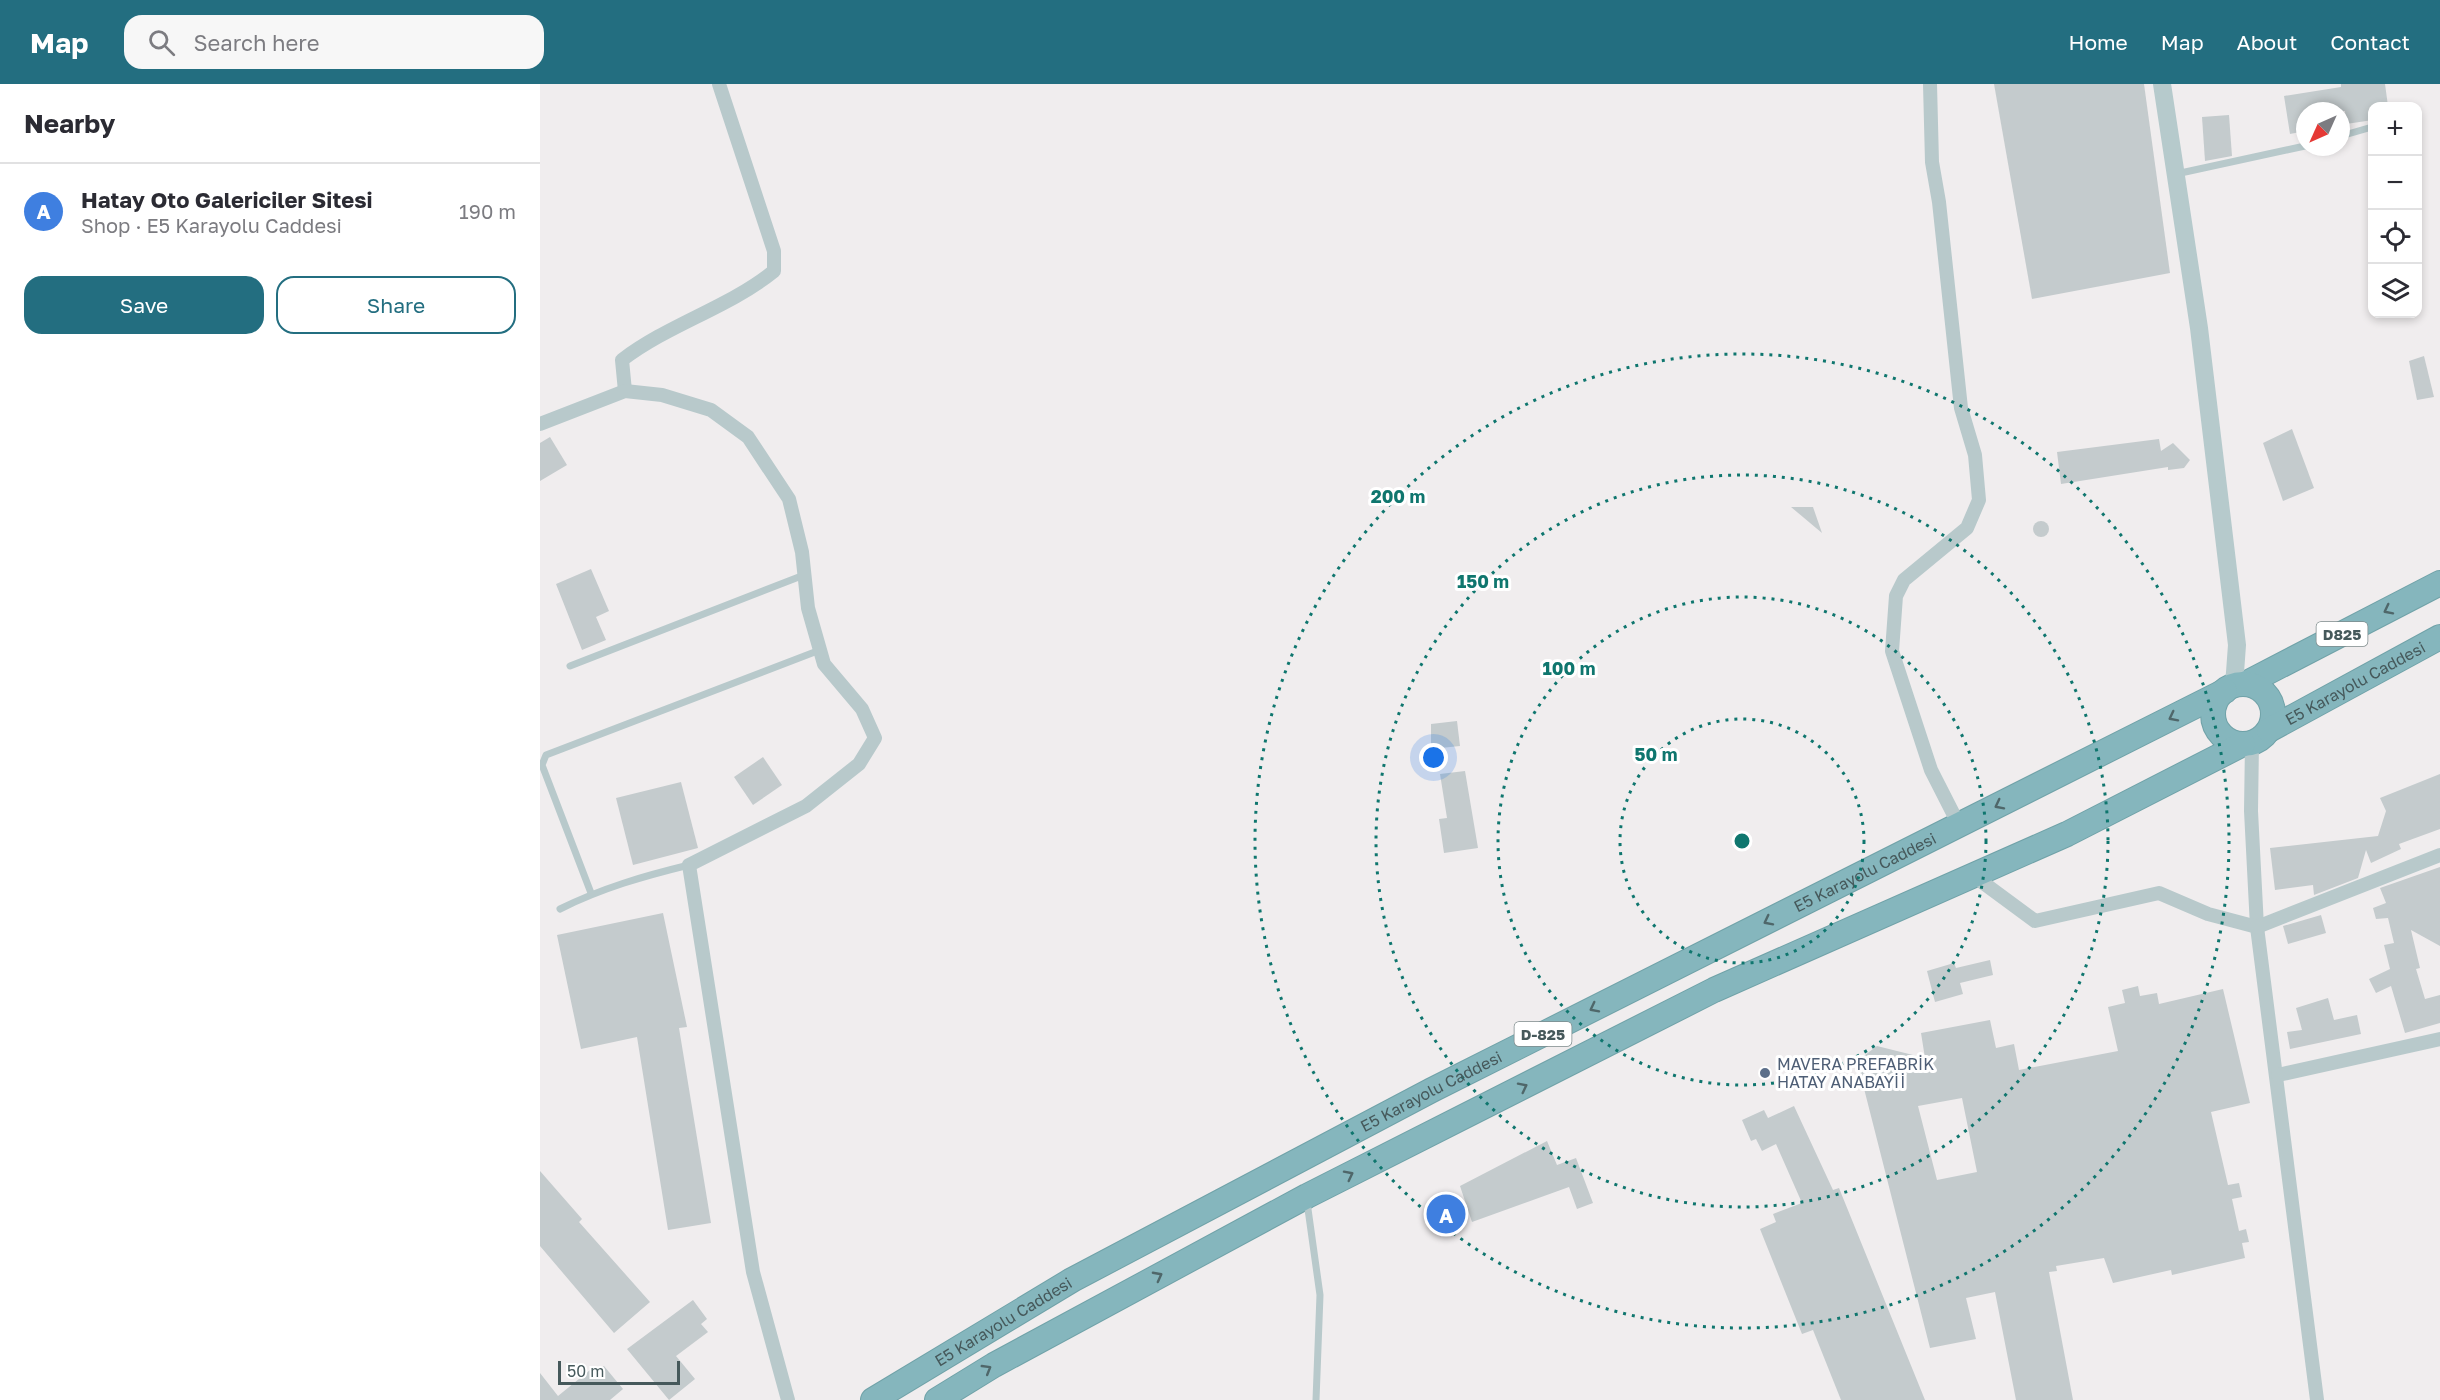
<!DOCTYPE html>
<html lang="en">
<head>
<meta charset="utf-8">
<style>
  body { margin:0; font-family:"Golos Text",sans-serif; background:#f7f7f7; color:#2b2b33 }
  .controls { position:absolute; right:18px; top:18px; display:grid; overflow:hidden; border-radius:12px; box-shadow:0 3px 9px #0003 }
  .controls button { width:54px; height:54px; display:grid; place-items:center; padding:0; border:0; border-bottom:2px solid #e1e1e2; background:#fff; color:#2b2b33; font:30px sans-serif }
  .compass { position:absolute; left:1756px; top:18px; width:54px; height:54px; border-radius:50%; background:#fff; box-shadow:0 3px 9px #0003; rotate:225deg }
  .scale { position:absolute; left:18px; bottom:15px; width:122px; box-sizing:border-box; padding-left:6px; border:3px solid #46595b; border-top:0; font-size:16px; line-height:21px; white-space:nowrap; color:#46595b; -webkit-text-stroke:4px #fff; paint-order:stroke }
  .you { position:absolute; left:894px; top:674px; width:21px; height:21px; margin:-15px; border:4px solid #fff; border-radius:50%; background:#1a73e8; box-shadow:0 0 0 9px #1a73e833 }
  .badge { display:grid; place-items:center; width:39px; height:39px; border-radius:50%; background:#236e80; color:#fff; font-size:20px; font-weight:700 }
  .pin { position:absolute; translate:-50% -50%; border:3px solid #fff; box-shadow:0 2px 6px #0006 }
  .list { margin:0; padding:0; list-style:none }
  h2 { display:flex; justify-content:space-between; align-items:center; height:78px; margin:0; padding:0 24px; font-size:26px }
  h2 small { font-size:20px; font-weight:400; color:#7c7c81 }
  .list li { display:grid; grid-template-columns:39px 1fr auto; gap:18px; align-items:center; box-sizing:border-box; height:96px; padding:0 24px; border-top:2px solid #e1e1e2 }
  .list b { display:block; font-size:22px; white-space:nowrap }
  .list p { margin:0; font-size:20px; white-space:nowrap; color:#7c7c81 }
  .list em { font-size:20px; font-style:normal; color:#7c7c81 }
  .actions { display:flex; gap:12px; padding:18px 24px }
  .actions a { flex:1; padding:14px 0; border:2px solid #236e80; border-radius:18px; text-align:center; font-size:21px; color:#236e80 }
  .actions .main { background:#236e80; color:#fff }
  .icon { flex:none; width:33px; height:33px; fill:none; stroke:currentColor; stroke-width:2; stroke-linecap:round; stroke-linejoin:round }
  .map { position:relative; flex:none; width:1900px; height:1316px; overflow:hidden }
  header { display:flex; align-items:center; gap:36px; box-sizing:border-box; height:84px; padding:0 30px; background:#236e80; color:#fff }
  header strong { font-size:28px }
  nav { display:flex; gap:33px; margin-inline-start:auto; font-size:21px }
  .search { width:420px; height:54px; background:#f7f7f7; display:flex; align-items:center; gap:15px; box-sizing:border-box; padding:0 21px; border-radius:18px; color:#7c7c81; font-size:22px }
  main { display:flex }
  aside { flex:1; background:#fff }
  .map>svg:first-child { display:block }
  .building { fill:#c4cbcd; fill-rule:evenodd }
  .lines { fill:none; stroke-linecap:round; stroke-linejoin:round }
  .highway-casing { stroke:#70a2a8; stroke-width:26 }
  .lane { stroke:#b8c9cb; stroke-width:7 }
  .street { stroke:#b8c9cb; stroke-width:14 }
  .secondary { stroke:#b6cacc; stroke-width:18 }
  .highway { stroke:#85b6bd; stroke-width:24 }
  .oneway { stroke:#4f676a }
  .ring { fill:none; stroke:#0f766e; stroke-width:3; stroke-dasharray:3 6 }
  .service-dot { fill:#5c6f8a; stroke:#fff; stroke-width:2 }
  .labels { text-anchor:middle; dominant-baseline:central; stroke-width:6; stroke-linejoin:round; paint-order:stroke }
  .shield { fill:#fff; stroke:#7e8b8c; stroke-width:1.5 }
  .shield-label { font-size:15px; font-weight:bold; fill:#46595b }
  .street-label { font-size:16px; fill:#46595b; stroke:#fff }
  .service-label { font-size:16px; fill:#4e5e75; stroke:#fff; text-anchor:start }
  .centre { fill:#0f766e; stroke:#fff; stroke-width:3 }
  .ring-label { font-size:18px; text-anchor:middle; font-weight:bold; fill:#0f766e; stroke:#fff; stroke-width:6; stroke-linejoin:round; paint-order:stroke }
</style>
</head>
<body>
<header>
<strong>Map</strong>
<div class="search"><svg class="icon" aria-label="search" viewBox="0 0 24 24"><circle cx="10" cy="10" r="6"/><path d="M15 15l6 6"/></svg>Search here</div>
<nav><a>Home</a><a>Map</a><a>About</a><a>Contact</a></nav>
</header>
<main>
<aside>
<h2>Nearby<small></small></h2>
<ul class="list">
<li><span class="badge" style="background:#3f7fe0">A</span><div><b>Hatay Oto Galericiler Sitesi</b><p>Shop · E5 Karayolu Caddesi</p></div><em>190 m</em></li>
</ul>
<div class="actions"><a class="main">Save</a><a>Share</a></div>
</aside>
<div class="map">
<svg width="1900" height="1316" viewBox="0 0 1900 1316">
  <rect width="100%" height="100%" fill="#f0edee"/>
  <g class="building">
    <path d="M 1454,0 L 1604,0 L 1630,189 L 1492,215 Z"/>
    <path d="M 1801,0 L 1845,0 L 1848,22 L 1833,22 L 1833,36 L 1806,40 L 1805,27 L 1765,27 L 1765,47 L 1750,50 L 1744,12 L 1801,3 Z"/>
    <path d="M 1689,31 L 1692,72 L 1665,77 L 1662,33 Z"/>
    <path d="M 1884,272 L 1894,313 L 1877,316 L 1869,277 Z"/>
    <path d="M 1752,345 L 1774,404 L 1743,417 L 1723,359 Z"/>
    <path d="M 10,353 L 27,381 L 0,397 L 0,359 Z"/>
    <path d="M 1619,355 L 1621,367 L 1633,359 L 1650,376 L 1644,384 L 1628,386 L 1628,383 L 1521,400 L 1517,368 Z"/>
    <path d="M 1251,423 L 1273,423 L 1282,449 Z"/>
    <circle cx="1501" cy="445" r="8"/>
    <path d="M 51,485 L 69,527 L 56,533 L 66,556 L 42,566 L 16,500 Z"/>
    <path d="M 917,637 L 920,662 L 891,665 L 891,640 Z"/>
    <path d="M 223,673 L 242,701 L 213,721 L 194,693 Z"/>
    <path d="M 925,687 L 938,764 L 904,769 L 899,735 L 907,734 L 900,690 Z"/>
    <path d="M 1900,690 L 1900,745 L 1859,760 L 1861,765 L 1831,779 L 1826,766 L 1818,794 L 1774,811 L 1773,801 L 1735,806 L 1730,764 L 1838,752 L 1846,727 L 1840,714 Z"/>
    <path d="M 141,698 L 158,764 L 93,781 L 76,714 Z"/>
    <path d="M 1900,783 L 1900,862 L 1871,846 L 1880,884 L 1876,885 L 1885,915 L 1900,911 L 1900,939 L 1865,949 L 1851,902 L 1836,909 L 1829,895 L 1850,885 L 1844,861 L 1854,859 L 1848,834 L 1836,835 L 1833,824 L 1846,819 L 1840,804 Z"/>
    <path d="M 123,829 L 147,943 L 139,944 L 171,1139 L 128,1146 L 97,953 L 41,965 L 17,851 Z"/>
    <path d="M 1781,831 L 1786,849 L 1748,860 L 1743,842 Z"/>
    <path d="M 1450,876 L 1453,891 L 1420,899 L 1423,910 L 1395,918 L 1387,887 L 1414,879 L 1416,884 Z"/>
    <path d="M 1598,902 L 1600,912 L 1617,909 L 1619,920 L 1683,905 L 1710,1019 L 1671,1028 L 1688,1101 L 1699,1099 L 1702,1113 L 1692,1115 L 1699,1147 L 1706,1145 L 1709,1158 L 1702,1159 L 1705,1174 L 1632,1191 L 1631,1186 L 1573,1199 L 1564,1174 L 1516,1182 L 1517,1187 L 1509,1188 L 1533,1316 L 1476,1316 L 1455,1208 L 1426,1214 L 1436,1255 L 1390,1264 L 1317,977 L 1337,962 L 1385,974 L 1381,949 L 1450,936 L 1456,964 L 1474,960 L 1479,986 L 1578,967 L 1568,923 L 1585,919 L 1582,906 ZM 1422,1014 L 1437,1088 L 1397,1096 L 1378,1022 Z"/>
    <path d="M 1788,914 L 1794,936 L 1817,931 L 1821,950 L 1750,965 L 1747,948 L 1762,946 L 1756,924 Z"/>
    <path d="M 1254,1022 L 1293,1106 L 1299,1104 L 1385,1316 L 1301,1316 L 1273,1246 L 1262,1250 L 1220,1145 L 1236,1138 L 1233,1130 L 1262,1119 L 1236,1060 L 1222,1067 L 1216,1055 L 1211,1057 L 1202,1036 L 1224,1026 L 1228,1034 Z"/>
    <path d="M 1007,1057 L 1017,1081 L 1036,1074 L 1053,1119 L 1037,1125 L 1029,1103 L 932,1138 L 920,1102 Z"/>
    <path d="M 0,1087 L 42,1135 L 39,1138 L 110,1218 L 74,1249 L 0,1162 Z"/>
    <path d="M 153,1216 L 167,1235 L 161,1240 L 168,1248 L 136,1272 L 155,1295 L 129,1316 L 87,1265 Z"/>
    <path d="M 64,1282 L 83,1305 L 70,1316 L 0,1316 L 0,1289 L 18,1312 L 50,1286 L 54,1290 Z"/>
  </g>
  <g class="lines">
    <g class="highway-casing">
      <g id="highway">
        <path d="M 1705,600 L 1900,499"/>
        <circle cx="1703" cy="630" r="30"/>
        <path id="s1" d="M 1729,646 L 1900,553"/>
        <path id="s2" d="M 333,1316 L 532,1196 L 892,1006 L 1685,607"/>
        <path d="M 397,1316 L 454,1281 L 767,1112 L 1174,906 L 1527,750 L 1703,660"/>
      </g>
    </g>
    <g class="lane">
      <path d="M 1801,52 L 1832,43"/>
      <path d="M 1636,90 L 1765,62"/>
      <path d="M 30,582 L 264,491"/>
      <path d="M 51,809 L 2,681 L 6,671 L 280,566"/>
      <path d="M 20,825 C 62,804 104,792 149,781"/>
      <path d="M 767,1118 L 780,1211 L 776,1316"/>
    </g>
    <g class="street">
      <path d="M 1390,0 L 1392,78 L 1399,118 L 1421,324 L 1435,371 L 1439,416 L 1427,444 L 1364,496 L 1356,512 L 1352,567 L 1391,686 L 1419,741"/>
      <path d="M 85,307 L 82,276 C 129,240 188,224 234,187 L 234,167 L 179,0"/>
      <path d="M 0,340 L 85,307 L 122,311 L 171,326 L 208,353 L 249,415 L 262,468 L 268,524 L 284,580 L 322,625 L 335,654 L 319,680 L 266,722 L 149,781 L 213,1188 L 248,1316"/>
      <path d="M 1712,659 L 1711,727 L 1717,843 L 1777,1316"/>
      <path d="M 1434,792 L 1495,837 L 1619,809 L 1668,830 L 1717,843 L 1900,771"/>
      <path d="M 1738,991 L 1900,955"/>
    </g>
    <path class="secondary" d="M 1622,0 L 1659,244 L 1697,561 L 1694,602"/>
    <use href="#highway" class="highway"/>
  </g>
  <defs><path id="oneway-chevron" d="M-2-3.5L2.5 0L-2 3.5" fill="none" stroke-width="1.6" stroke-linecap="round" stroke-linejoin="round" transform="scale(1.5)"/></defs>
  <g class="oneway">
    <use href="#oneway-chevron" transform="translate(1848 526) rotate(153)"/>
    <use href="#oneway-chevron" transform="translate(1633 633) rotate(153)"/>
    <use href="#oneway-chevron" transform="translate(1459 721) rotate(153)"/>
    <use href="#oneway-chevron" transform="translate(1228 837) rotate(153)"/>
    <use href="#oneway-chevron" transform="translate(1054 924) rotate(153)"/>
    <use href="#oneway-chevron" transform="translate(983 1003) rotate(-27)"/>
    <use href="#oneway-chevron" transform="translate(809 1091) rotate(-27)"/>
    <use href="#oneway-chevron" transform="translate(618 1192) rotate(-28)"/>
    <use href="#oneway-chevron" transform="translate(447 1285) rotate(-31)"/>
  </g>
  <g class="ring">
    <circle cx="1202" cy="757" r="122"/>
    <circle cx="1202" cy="757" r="244"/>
    <circle cx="1202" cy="757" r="366"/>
    <circle cx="1202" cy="757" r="487"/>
  </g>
  <circle class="service-dot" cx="1225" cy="989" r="6"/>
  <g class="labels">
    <g class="shield">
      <rect x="1776.5" y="538" width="51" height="24" rx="4.5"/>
      <rect x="974.5" y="938" width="57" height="24" rx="4.5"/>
    </g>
    <g class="shield-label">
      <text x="1802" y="550">D825</text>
      <text x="1003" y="950">D-825</text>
    </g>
    <g class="street-label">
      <text stroke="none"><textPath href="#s1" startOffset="98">E5 Karayolu Caddesi</textPath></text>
      <text stroke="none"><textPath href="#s2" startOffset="1124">E5 Karayolu Caddesi</textPath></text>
      <text stroke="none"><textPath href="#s2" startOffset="638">E5 Karayolu Caddesi</textPath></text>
      <text stroke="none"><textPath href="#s2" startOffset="152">E5 Karayolu Caddesi</textPath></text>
    </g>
    <g class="service-label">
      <text x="1237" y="980">MAVERA PREFABRİK<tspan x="1237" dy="18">HATAY ANABAYİİ</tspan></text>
    </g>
  </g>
  <circle cx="1202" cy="757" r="9" class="centre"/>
  <g class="ring-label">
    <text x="858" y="419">200 m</text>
    <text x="943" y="504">150 m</text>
    <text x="1029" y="591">100 m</text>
    <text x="1116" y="677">50 m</text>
  </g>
</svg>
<div class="controls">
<button>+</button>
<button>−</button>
<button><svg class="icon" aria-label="locate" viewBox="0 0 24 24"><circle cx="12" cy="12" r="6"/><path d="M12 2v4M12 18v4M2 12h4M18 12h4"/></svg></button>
<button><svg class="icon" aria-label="layers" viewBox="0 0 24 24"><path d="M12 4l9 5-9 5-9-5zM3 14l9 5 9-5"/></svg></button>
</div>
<svg class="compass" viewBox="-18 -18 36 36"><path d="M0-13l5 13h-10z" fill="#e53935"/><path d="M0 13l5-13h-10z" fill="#7c7c81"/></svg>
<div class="scale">50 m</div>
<div class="you"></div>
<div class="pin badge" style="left:906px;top:1130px;background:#3f7fe0">A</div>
</div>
</main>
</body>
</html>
